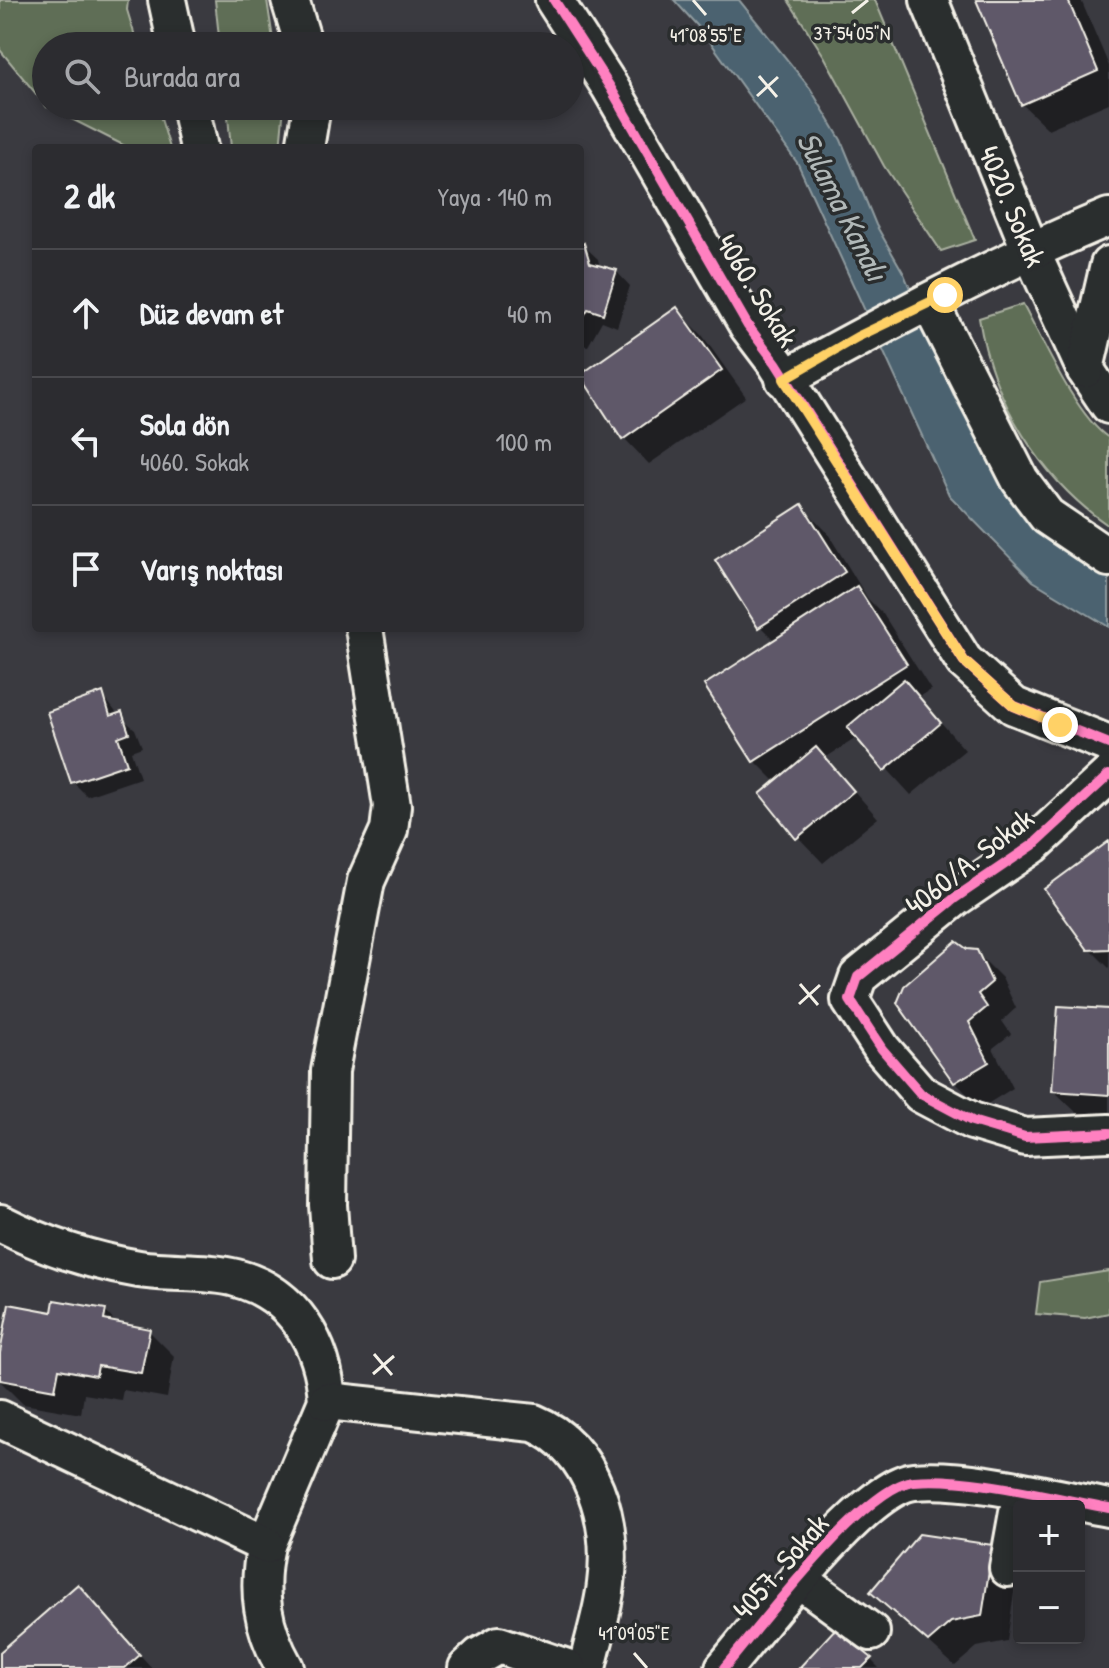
<!DOCTYPE html>
<html lang="tr">
<head>
<meta charset="utf-8">
<style>
  body { margin:0; font-family:"Patrick Hand",sans-serif; background:#343438; color:#f1f3f6 }
  .controls { position:absolute; right:24px; bottom:24px; display:grid; overflow:hidden; border-radius:8px; box-shadow:0 4px 12px #0003 }
  .controls button { width:72px; height:72px; display:grid; place-items:center; padding:0; border:0; border-bottom:2px solid #48484c; background:#2c2c30; color:#f1f3f6; font:40px sans-serif }
  .stop { position:absolute; width:24px; height:24px; margin:-18px; border:6px solid #ffd166; border-radius:50%; background:#fff }
  .stop.end { background:#ffd166; border-color:#fff; box-shadow:0 2px 8px #0008 }
  .list { margin:0; padding:0; list-style:none }
  h2 { display:flex; justify-content:space-between; align-items:center; height:104px; margin:0; padding:0 32px; font-size:34px }
  h2 small { font-size:26px; font-weight:400; color:#a6a7ab }
  .list li { display:grid; grid-template-columns:52px 1fr auto; gap:24px; align-items:center; box-sizing:border-box; height:128px; padding:0 32px; border-top:2px solid #48484c }
  .list b { display:block; font-size:30px; white-space:nowrap }
  .list p { margin:0; font-size:26px; white-space:nowrap; color:#a6a7ab }
  .list em { font-size:26px; font-style:normal; color:#a6a7ab }
  .icon { flex:none; width:44px; height:44px; fill:none; stroke:currentColor; stroke-width:2; stroke-linecap:round; stroke-linejoin:round }
  .map { position:relative; flex:none; width:1109px; height:1668px; overflow:hidden }
  .search { position:absolute; background:#2c2c30; box-shadow:0 4px 12px #0003; left:32px; top:32px; width:552px; height:88px; display:flex; align-items:center; gap:20px; box-sizing:border-box; padding:0 28px; border-radius:44px; color:#a6a7ab; font-size:30px }
  .panel { position:absolute; background:#2c2c30; box-shadow:0 4px 12px #0003; left:32px; top:144px; width:552px; height:488px; border-radius:8px }
  .map>svg:first-child { display:block }
  .green { fill:#5f6e57; stroke:#aab0a0; stroke-width:2 }
  .water { fill:#4c626f; stroke:#8f9b9f; stroke-width:2 }
  .shadow { fill:#0007 }
  .building { fill:#5e5869; stroke:#f4f1e8; stroke-width:2 }
  .lines { fill:none; stroke-linecap:round; stroke-linejoin:round }
  .minor-casing { stroke:#f4f1e8; stroke-width:42 }
  .minor { stroke:#2a2d2e; stroke-width:36 }
  .cycleway-casing { stroke:#2a2d2e; stroke-width:15 }
  .cycleway { stroke:#ff80c0; stroke-width:10 }
  .route { stroke:#ffd166; stroke-width:10 }
  .ticks { fill:none; stroke:#f4f1e8; stroke-width:3 }
  .labels { text-anchor:middle; dominant-baseline:central; stroke-width:7; stroke-linejoin:round; paint-order:stroke }
  .street-label { font-size:30px; fill:#f4f1e8; stroke:#2a2d2e }
  .water-label { font-size:32px; font-style:italic; fill:#b1b8b8; stroke:#2a2d2e }
  .ticks-label { font-size:20px; text-anchor:middle; fill:#f4f1e8; stroke:#2a2d2e; stroke-width:7; stroke-linejoin:round; paint-order:stroke }
</style>
</head>
<body>
<div class="map">
<svg width="1109" height="1668" viewBox="0 0 1109 1668">
  <rect width="100%" height="100%" fill="#3a3a40"/>
  <filter id="ink" filterUnits="userSpaceOnUse"><feTurbulence type="fractalNoise" baseFrequency=".0125" numOctaves="2"/><feDisplacementMap in="SourceGraphic" scale="16" xChannelSelector="R" yChannelSelector="G"/><feConvolveMatrix kernelMatrix="1 2 1 2 8 2 1 2 1" color-interpolation-filters="sRGB"/></filter>
  <g filter="url(#ink)">
    <g class="green">
      <path d="M 0,0 L 128,0 L 127,10 L 138,46 L 46,46 L 46,106 L 0,50 Z"/>
      <path d="M 215,0 L 267,0 L 274,46 L 220,46 Z"/>
      <path d="M 788,0 L 875,0 L 975,240 L 941,251 L 884,166 L 824,56 Z"/>
      <path d="M 46,106 L 157,106 L 170,148 L 129,148 Z"/>
      <path d="M 227,106 L 284,106 L 280,148 L 231,148 Z"/>
      <path d="M 1023,304 C 1042,339 1077,418 1109,438 L 1109,526 C 1040,479 992,400 979,318 Z"/>
      <path d="M 1109,1271 L 1109,1313 L 1085,1318 L 1036,1314 L 1040,1282 Z"/>
    </g>
    <path class="water" d="M 674,0 L 739,0 L 810,88 L 841,140 L 876,225 L 904,274 L 955,398 L 1006,487 L 1109,574 L 1109,627 L 1033,581 L 949,495 L 798,164 L 703,32 Z"/>
    <g class="shadow">
      <path d="M 978,0 L 1081,0 L 1109,66 L 1109,103 L 1048,129 L 1022,104 Z"/>
      <path d="M 584,246 L 598,259 L 600,268 L 616,271 L 630,286 L 617,327 L 602,321 L 588,346 L 580,345 L 580,249 Z"/>
      <path d="M 677,310 L 702,335 L 746,397 L 649,464 L 624,438 L 581,377 Z"/>
      <path d="M 802,506 L 827,532 L 868,599 L 883,614 L 931,690 L 919,697 L 965,750 L 911,795 L 858,737 L 825,758 L 878,818 L 823,863 L 798,837 L 777,783 L 755,761 L 775,641 L 760,626 Z"/>
      <path d="M 102,694 L 118,715 L 135,729 L 142,747 L 131,751 L 140,778 L 87,796 L 73,782 L 49,713 Z"/>
      <path d="M 1109,844 L 1109,968 L 1089,948 Z"/>
      <path d="M 966,951 L 976,952 L 1002,978 L 1016,1008 L 1002,1021 L 1011,1034 L 993,1048 L 1013,1088 L 981,1108 L 955,1082 Z"/>
      <path d="M 1109,1011 L 1109,1118 L 1080,1116 L 1054,1091 Z"/>
      <path d="M 105,1311 L 118,1325 L 149,1331 L 174,1356 L 167,1398 L 123,1390 L 121,1400 L 84,1394 L 81,1414 L 23,1404 L 0,1381 L 0,1364 L 53,1315 Z"/>
      <path d="M 992,1547 L 1017,1573 L 1007,1641 L 977,1647 L 955,1666 L 872,1592 Z"/>
      <path d="M 78,1587 L 152,1668 L 0,1668 L 0,1655 Z"/>
      <path d="M 870,1659 L 879,1668 L 802,1668 Z"/>
    </g>
    <g class="building">
      <path d="M 976,0 L 1068,0 L 1098,71 L 1021,105 Z"/>
      <path d="M 584,243 L 590,263 L 617,270 L 603,314 L 588,309 L 580,322 L 580,246 Z"/>
      <path d="M 677,307 L 722,370 L 622,440 L 580,375 Z"/>
      <path d="M 802,504 L 845,572 L 758,628 L 715,560 Z"/>
      <path d="M 857,586 L 907,664 L 753,762 L 704,685 Z"/>
      <path d="M 904,679 L 941,723 L 884,771 L 847,727 Z"/>
      <path d="M 103,692 L 110,716 L 122,712 L 129,733 L 118,737 L 127,764 L 71,783 L 47,712 Z"/>
      <path d="M 816,747 L 854,791 L 796,839 L 760,794 Z"/>
      <path d="M 1109,841 L 1109,949 L 1088,950 L 1044,889 Z"/>
      <path d="M 956,941 L 967,949 L 977,950 L 992,982 L 978,994 L 987,1007 L 969,1022 L 989,1062 L 954,1083 L 897,1003 L 904,986 Z"/>
      <path d="M 1058,1006 L 1109,1009 L 1109,1095 L 1052,1091 Z"/>
      <path d="M 54,1300 L 106,1309 L 104,1320 L 150,1329 L 141,1373 L 98,1366 L 96,1376 L 59,1369 L 55,1390 L 0,1380 L 0,1353 L 9,1304 L 52,1312 Z"/>
      <path d="M 919,1534 L 993,1545 L 982,1616 L 951,1622 L 928,1642 L 870,1592 Z"/>
      <path d="M 78,1584 L 140,1655 L 125,1668 L 0,1668 L 0,1652 Z"/>
      <path d="M 835,1629 L 872,1658 L 862,1668 L 799,1668 Z"/>
    </g>
    <g class="lines">
      <g class="minor-casing">
        <g id="minor">
          <path d="M 167,0 L 177,46"/>
          <path d="M 290,0 L 304,46"/>
          <path d="M 554,0 L 610,87 L 748,326 L 776,363 L 964,661 L 1014,706 L 1109,744"/>
          <path d="M 929,0 L 1030,249 L 1085,369 L 1109,405"/>
          <path d="M 190,106 L 199,148"/>
          <path d="M 305,148 L 312,106"/>
          <path d="M 930,303 L 1020,480 L 1047,516 L 1109,558"/>
          <path d="M 1085,369 L 1109,265"/>
          <path d="M 784,379 C 890,321 997,263 1109,217"/>
          <path d="M 1109,775 L 1033,845 L 955,898 L 858,977 L 850,1000 L 882,1049 L 921,1094 L 972,1121 L 1025,1137 L 1109,1133"/>
          <path d="M 0,1223 C 43,1245 91,1261 139,1269 C 170,1274 206,1270 236,1278 C 294,1293 324,1345 327,1401 L 266,1545 C 256,1590 262,1628 285,1668"/>
          <path d="M 332,1260 L 328,1205 L 330,1071 L 366,881 L 389,830 L 392,806 L 364,628"/>
          <path d="M 327,1401 L 534,1423 C 594,1448 614,1523 606,1584 C 603,1612 593,1641 587,1668"/>
          <path d="M 0,1419 L 266,1545"/>
          <path d="M 1008,1568 L 1019,1507"/>
          <path d="M 800,1580 L 871,1632"/>
          <path d="M 467,1668 L 480,1656 L 499,1645 L 567,1668"/>
          <path d="M 724,1668 C 760,1626 864,1486 914,1481 C 970,1476 1053,1498 1109,1508"/>
        </g>
      </g>
      <use href="#minor" class="minor"/>
      <g class="cycleway-casing">
        <g id="cycleway">
          <path d="M 554,0 L 610,87 L 748,326 L 776,363 L 964,661 L 1014,706 L 1109,744"/>
          <path d="M 1109,775 L 1033,845 L 955,898 L 858,977 L 850,1000 L 882,1049 L 921,1094 L 972,1121 L 1025,1137 L 1109,1133"/>
          <path d="M 724,1668 C 760,1626 864,1486 914,1481 C 970,1476 1053,1498 1109,1508"/>
        </g>
      </g>
      <use href="#cycleway" class="cycleway"/>
    </g>
  </g>
  <g class="lines" filter="url(#ink)">
    <path class="route" d="M 945,295 L 857,337 L 784,379 L 964,661 L 1014,706 L 1060,725"/>
  </g>
  <path class="ticks" d="M 693,0 L 706,15M 852,13 L 868,0M 759,76 L 777,97M 757,96 L 778,77M 800,984 L 818,1005M 799,1004 L 820,985M 374,1354 L 392,1375M 373,1374 L 394,1356M 634,1653 L 647,1668"/>
  <g class="labels">
    <g class="street-label">
      <text transform="translate(1013 206) rotate(67)">4020. Sokak</text>
      <text transform="translate(758 290) rotate(58)">4060. Sokak</text>
      <text transform="translate(969 861) rotate(-38)">4060/A. Sokak</text>
      <text transform="translate(780 1566) rotate(-49)">4057. Sokak</text>
    </g>
    <g class="water-label">
      <text transform="translate(843 206) rotate(63)">Sulama Kanalı</text>
    </g>
  </g>
  <g class="ticks-label">
    <text x="852" y="40">37°54'05"N</text>
    <text x="706" y="42">41°08'55"E</text>
    <text x="634" y="1640">41°09'05"E</text>
  </g>
</svg>
<div class="controls">
<button>+</button>
<button>−</button>
</div>
<div class="stop" style="left:945px;top:295px"></div>
<div class="stop end" style="left:1060px;top:725px"></div>
<div class="search"><svg class="icon" aria-label="search" viewBox="0 0 24 24"><circle cx="10" cy="10" r="6"/><path d="M15 15l6 6"/></svg>Burada ara</div>
<section class="panel">
<h2>2 dk<small>Yaya · 140 m</small></h2>
<ul class="list">
<li><svg class="icon" aria-label="ahead" viewBox="0 0 24 24"><path d="M12 20V5M6 11l6-6 6 6"/></svg><div><b>Düz devam et</b></div><em>40 m</em></li>
<li><svg class="icon" aria-label="left" viewBox="0 0 24 24"><path d="M17 20v-9H6M10 6l-5 5 5 5"/></svg><div><b>Sola dön</b><p>4060. Sokak</p></div><em>100 m</em></li>
<li><svg class="icon" aria-label="arrive" viewBox="0 0 24 24"><path d="M6 21V4h12l-3 4 3 4H6"/></svg><div><b>Varış noktası</b></div></li>
</ul>
</section>
</div>
</body>
</html>
